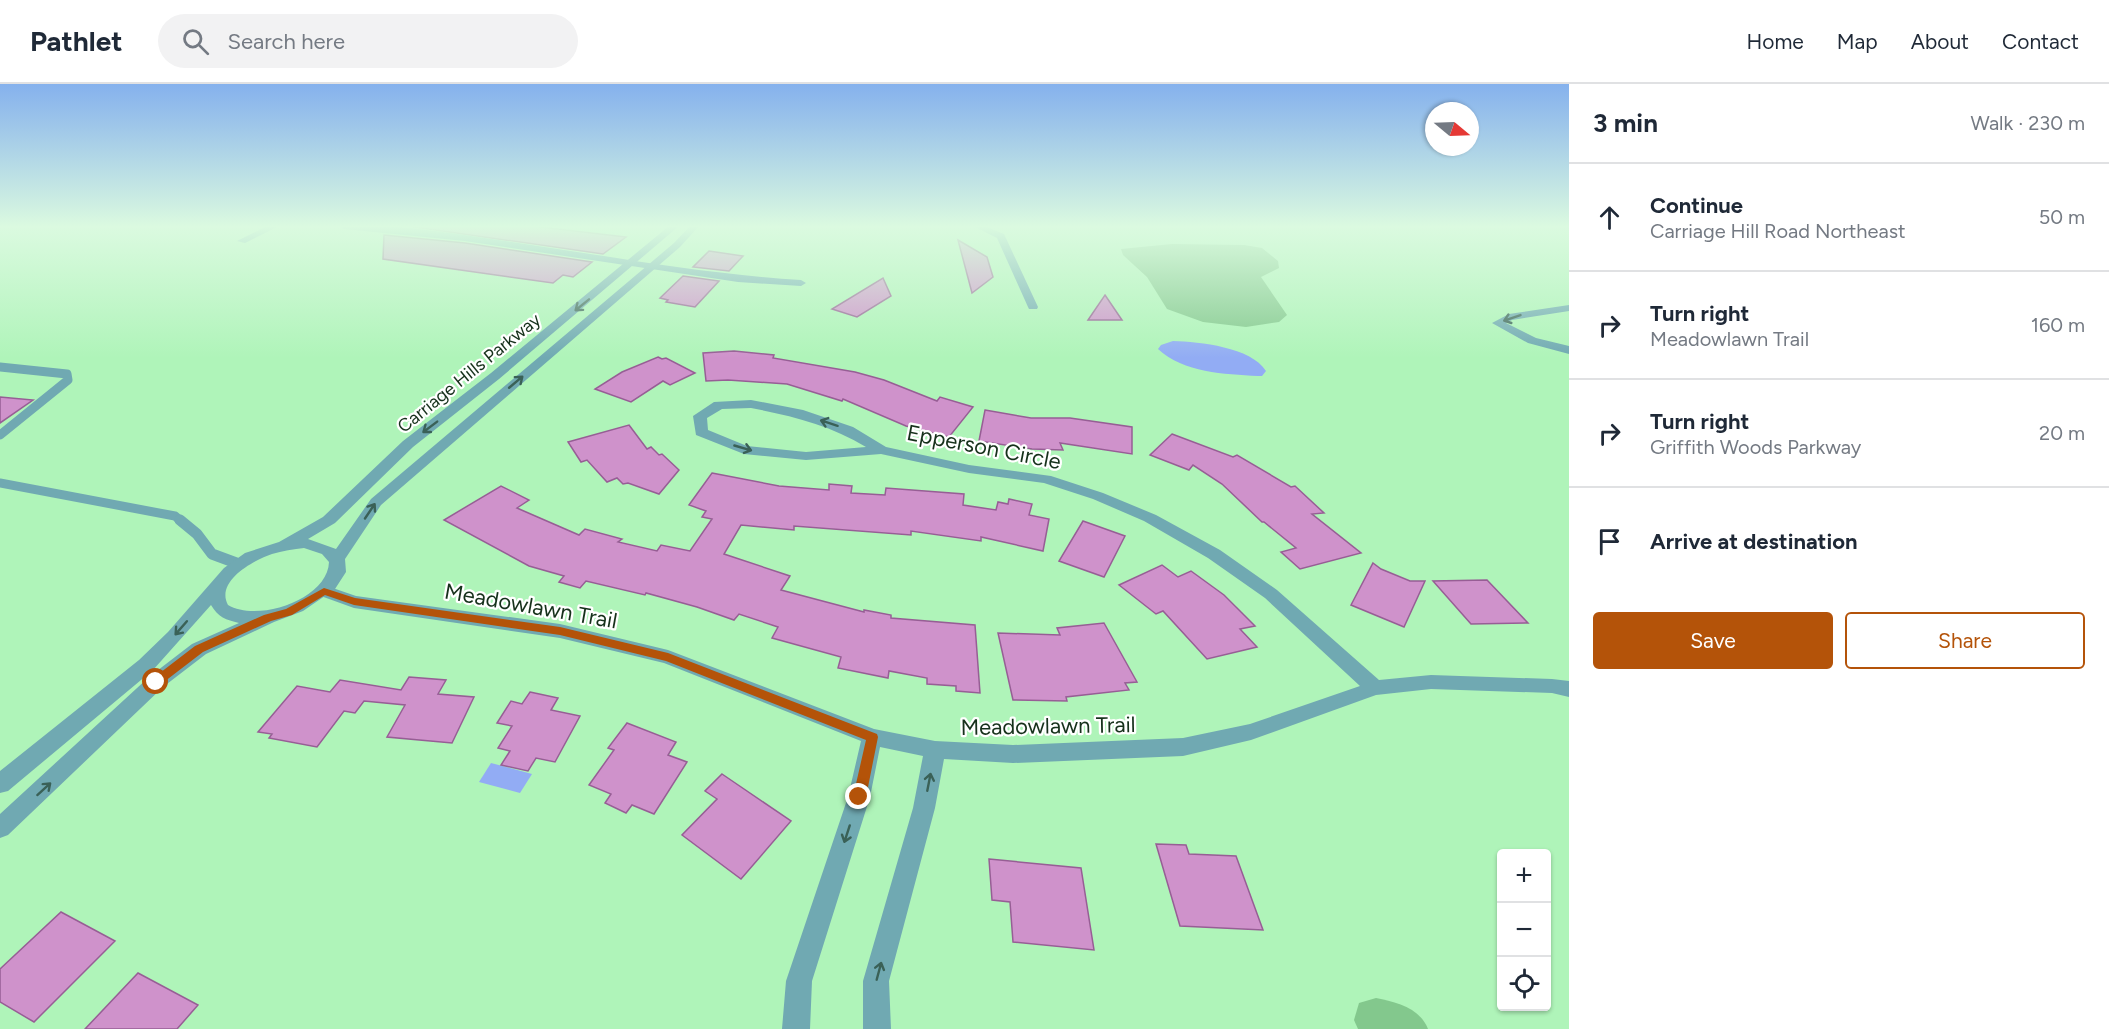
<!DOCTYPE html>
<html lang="en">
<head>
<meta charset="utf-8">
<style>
  body { margin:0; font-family:Figtree,sans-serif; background:#f2f2f3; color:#1f2937 }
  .controls { position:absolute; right:18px; bottom:18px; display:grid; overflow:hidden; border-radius:6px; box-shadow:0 2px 4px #0004 }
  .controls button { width:54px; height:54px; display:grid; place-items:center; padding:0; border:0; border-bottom:2px solid #e0e1e3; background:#fff; color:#1f2937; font:30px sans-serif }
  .compass { position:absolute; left:1425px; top:18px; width:54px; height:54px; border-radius:50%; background:#fff; box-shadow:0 2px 4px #0004; rotate:109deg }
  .stop { position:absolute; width:18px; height:18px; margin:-14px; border:4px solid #b45309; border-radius:50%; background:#fff }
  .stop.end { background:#b45309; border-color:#fff; box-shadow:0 2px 6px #0008 }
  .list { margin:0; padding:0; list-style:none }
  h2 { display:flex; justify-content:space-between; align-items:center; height:78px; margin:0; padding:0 24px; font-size:26px }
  h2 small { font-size:20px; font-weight:400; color:#747a83 }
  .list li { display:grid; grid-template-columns:39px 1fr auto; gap:18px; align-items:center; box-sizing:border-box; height:108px; padding:0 24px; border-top:2px solid #e0e1e3 }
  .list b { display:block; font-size:22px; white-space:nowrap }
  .list p { margin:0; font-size:20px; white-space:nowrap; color:#747a83 }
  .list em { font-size:20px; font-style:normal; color:#747a83 }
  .actions { display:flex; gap:12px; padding:18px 24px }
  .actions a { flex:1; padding:14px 0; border:2px solid #b45309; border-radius:6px; text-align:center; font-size:21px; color:#b45309 }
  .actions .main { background:#b45309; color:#fff }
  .icon { flex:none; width:33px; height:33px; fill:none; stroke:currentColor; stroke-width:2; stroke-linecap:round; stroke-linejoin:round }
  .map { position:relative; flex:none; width:1569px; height:945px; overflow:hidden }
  header { display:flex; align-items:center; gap:36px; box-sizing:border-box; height:84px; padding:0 30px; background:#fff; border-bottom:2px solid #e0e1e3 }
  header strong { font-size:28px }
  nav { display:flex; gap:33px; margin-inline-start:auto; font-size:21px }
  .search { width:420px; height:54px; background:#f2f2f3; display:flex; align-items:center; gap:15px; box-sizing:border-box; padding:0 21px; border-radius:33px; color:#747a83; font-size:22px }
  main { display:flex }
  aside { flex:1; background:#fff }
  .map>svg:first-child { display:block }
  .green { fill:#83c88d }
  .water { fill:#92acf4 }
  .building { fill:#cf92cb; stroke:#975e95; stroke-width:1.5 }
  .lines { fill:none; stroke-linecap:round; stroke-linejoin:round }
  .service-far1 { stroke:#70a9b2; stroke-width:9 }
  .service { stroke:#70a9b2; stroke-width:11 }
  .minor { fill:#70a9b2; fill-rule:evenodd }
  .tertiary { fill:#70a9b2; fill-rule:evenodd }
  .oneway { stroke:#3a6157 }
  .route { fill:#b45309 }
  .labels { text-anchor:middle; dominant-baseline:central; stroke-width:4.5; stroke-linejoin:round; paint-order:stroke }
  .far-street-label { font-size:18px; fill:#16311b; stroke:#fff }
  .street-label { font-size:22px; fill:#16311b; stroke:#fff }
</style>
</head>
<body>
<header>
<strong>Pathlet</strong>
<div class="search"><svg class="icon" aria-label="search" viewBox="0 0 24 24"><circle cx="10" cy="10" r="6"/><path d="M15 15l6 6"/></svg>Search here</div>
<nav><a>Home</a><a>Map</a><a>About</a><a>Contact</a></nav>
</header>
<main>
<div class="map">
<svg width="1569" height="945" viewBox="0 0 1569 945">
  <rect width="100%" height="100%" fill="#aff4b9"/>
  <g class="green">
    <path d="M 1172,160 L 1244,161 L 1262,164 L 1278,177 L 1279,184 L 1261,193 L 1287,231 L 1279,238 L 1246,243 L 1203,238 L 1167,225 L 1147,193 L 1123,171 L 1121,165 Z"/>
    <path d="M 1376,914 C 1396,918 1420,924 1428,945 L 1358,945 L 1354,936 L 1359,919 Z"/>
  </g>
  <g class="water">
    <path d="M 1173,257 C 1200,258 1251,263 1266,287 L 1262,292 L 1258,292 C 1224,290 1184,289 1158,265 L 1161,261 Z"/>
    <path d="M 491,679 L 532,690 L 520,709 L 479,698 Z"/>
  </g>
  <g class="building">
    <path d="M 408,142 L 532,142 L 626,153 L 603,170 Z"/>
    <path d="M 384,151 L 465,159 L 592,178 L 573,193 L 563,191 L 553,199 L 383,175 Z"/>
    <path d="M 958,156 L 987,173 L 993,193 L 972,209 Z"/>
    <path d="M 709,167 L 743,172 L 729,187 L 693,183 Z"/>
    <path d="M 683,192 L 719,197 L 695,223 L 666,218 L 668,216 L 660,214 Z"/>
    <path d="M 883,194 L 891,212 L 857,233 L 832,225 Z"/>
    <path d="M 1105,211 L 1122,236 L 1088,236 Z"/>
    <path d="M 734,267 L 774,271 L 773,274 L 855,288 L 884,296 L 937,317 L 940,313 L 973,323 L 949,353 L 906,342 L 843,315 L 842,317 L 787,300 L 728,296 L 706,297 L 703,269 Z"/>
    <path d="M 658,273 L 662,275 L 666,274 L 695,289 L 670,301 L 663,297 L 631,318 L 595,305 L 622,288 Z"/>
    <path d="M 0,313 L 33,316 L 0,339 Z"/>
    <path d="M 985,326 L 1031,334 L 1070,334 L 1132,343 L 1132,370 L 1060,359 L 1063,366 L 1032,365 L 979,357 Z"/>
    <path d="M 629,341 L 647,365 L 651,363 L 659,371 L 662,370 L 679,386 L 659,410 L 628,399 L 623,400 L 617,394 L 607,398 L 587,376 L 581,378 L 568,358 Z"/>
    <path d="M 1172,350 L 1233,373 L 1237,371 L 1291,403 L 1295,402 L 1324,429 L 1312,430 L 1361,469 L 1300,485 L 1281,468 L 1296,464 L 1264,438 L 1262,438 L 1222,400 L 1193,381 L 1189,386 L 1150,371 Z"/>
    <path d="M 712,389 L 779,402 L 829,406 L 829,400 L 852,402 L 851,409 L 885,411 L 886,404 L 964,410 L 963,421 L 996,426 L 998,418 L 1008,420 L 1009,415 L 1032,420 L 1029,431 L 1049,435 L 1043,467 L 981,453 L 981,457 L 911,447 L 911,451 L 794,442 L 794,446 L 741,441 L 724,470 L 790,492 L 781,506 L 864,528 L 864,526 L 891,531 L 891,534 L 975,541 L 980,609 L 956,607 L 956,602 L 927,600 L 927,594 L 889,587 L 888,594 L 838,584 L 841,573 L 772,554 L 778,543 L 739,530 L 734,536 L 697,523 L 646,509 L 645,511 L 586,497 L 580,504 L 559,498 L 564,492 L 529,482 L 444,436 L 501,402 L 529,416 L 517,424 L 579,451 L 585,445 L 622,455 L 618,458 L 657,467 L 661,461 L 690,467 L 712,435 L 702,433 L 706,427 L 689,421 Z"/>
    <path d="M 1083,437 L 1125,452 L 1104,493 L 1059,477 Z"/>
    <path d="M 1373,479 L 1381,485 L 1410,497 L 1425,497 L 1404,543 L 1351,521 Z"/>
    <path d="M 1162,481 L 1178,493 L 1191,487 L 1224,511 L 1255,542 L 1240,545 L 1257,563 L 1207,575 L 1163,527 L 1156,530 L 1119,501 Z"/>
    <path d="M 1487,496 L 1528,539 L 1471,540 L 1433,497 Z"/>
    <path d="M 1104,539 L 1137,598 L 1125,599 L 1129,606 L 1066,613 L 1067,617 L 1013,616 L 998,549 L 1060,551 L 1057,544 Z"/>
    <path d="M 409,593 L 446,596 L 438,610 L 474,613 L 452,659 L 387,653 L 405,621 L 364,617 L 355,629 L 344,627 L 317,663 L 269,654 L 272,650 L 258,648 L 297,602 L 330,608 L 340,596 L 401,606 Z"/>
    <path d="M 530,608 L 558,614 L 551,626 L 580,632 L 555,678 L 536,674 L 528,687 L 501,681 L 510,667 L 498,664 L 512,642 L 497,639 L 511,617 L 522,620 Z"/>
    <path d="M 627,639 L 676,658 L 668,671 L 687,678 L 654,730 L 632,721 L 626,729 L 605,719 L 611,710 L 589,701 L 614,666 L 608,664 Z"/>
    <path d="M 722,690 L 791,737 L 741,795 L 682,751 L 717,715 L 705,707 Z"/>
    <path d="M 1156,760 L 1186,761 L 1189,770 L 1236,772 L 1263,846 L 1180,842 Z"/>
    <path d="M 989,775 L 1081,784 L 1094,866 L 1013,858 L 1010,818 L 992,816 Z"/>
    <path d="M 61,828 L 115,857 L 34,938 L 0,918 L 0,885 Z"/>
    <path d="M 138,889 L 198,921 L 177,945 L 85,945 Z"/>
  </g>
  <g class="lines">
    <g class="service-far1">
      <path d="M 0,283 L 67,290 L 68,296 L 0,351"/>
      <path d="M 0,399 L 175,432 L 182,438"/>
    </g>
    <path class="service" d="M 180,436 L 197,450 L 212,470 L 239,480"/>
    <g class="minor">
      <path d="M 267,142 L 279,142 L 245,159 L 237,157 Z"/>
      <path d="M 339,142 C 396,139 456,150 512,158 C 608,172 704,190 801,196 L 806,199 L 801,202 L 738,198 L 465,157 L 344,145 Z"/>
      <path d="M 973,142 L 984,142 L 1004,150 L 1038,223 L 1037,225 L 1029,225 L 1028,223 L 997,154 Z"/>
      <path d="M 1569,221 L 1569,227 L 1512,236 L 1506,239 L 1536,254 L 1569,262 L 1569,270 L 1528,259 L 1492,239 L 1509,230 Z"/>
      <path d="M 751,316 L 803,326 L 853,343 L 886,363 L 969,381 L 1051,392 L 1103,409 L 1156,431 L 1220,466 L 1277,506 L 1379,596 L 1431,591 L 1552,595 L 1569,597 L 1569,613 L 1552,609 L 1431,605 L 1376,611 L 1251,656 L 1183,672 L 1013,679 L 944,675 L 935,724 L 889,897 L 891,945 L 863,945 L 863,897 L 913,724 L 923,672 L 880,663 L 870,713 L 812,897 L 810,945 L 782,945 L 786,897 L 848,713 L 861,657 L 664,579 L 560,554 L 354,524 L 318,511 L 315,507 L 318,503 L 324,501 L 356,512 L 560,540 L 668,566 L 874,645 L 935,657 L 1013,661 L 1183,654 L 1250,640 L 1360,602 L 1265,514 L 1208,474 L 1144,437 L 1093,415 L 1044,399 L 969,389 L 881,370 L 806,376 L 744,370 L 696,351 L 693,332 L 714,318 ZM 751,324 C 792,332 830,341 866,363 L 806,368 L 747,362 L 708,346 L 707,334 L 722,325 Z"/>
    </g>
    <path class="tertiary" d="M 669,142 L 679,142 L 499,295 L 413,363 L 335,439 L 308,455 L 336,465 L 371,415 L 674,159 L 690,142 L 699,142 L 680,163 L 381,421 L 345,475 L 346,488 L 335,505 L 303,527 L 274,538 L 206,570 L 163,603 L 8,751 L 0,754 L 0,730 L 149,593 L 192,560 L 239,539 C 226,536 218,533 211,521 L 153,586 L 8,707 L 0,709 L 0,687 L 139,576 L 168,548 L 224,484 L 245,469 L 279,458 L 323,433 L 403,357 L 491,289 ZM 304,464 L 322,470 L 329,478 C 328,515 258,539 228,521 C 215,497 254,476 272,470 C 282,467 294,465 304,464 Z"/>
  </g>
  <defs><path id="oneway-shaft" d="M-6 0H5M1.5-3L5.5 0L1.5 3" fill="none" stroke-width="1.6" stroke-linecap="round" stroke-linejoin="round" transform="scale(1.5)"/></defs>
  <g class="oneway">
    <use href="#oneway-shaft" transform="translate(582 221) rotate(141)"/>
    <use href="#oneway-shaft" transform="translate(1512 234) rotate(161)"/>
    <use href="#oneway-shaft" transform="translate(516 298) rotate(-40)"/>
    <use href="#oneway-shaft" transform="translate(829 339) rotate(-162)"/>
    <use href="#oneway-shaft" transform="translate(430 343) rotate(143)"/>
    <use href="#oneway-shaft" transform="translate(743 364) rotate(16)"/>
    <use href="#oneway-shaft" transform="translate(370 427) rotate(-56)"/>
    <use href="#oneway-shaft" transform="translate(181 544) rotate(131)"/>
    <use href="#oneway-shaft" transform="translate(929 698) rotate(-79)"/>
    <use href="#oneway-shaft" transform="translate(44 705) rotate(-42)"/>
    <use href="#oneway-shaft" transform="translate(847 750) rotate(108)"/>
    <use href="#oneway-shaft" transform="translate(879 887) rotate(-75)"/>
  </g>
  <linearGradient id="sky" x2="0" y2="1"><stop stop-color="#85b1ed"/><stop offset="0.52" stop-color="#dbfae0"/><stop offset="1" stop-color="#dbfae0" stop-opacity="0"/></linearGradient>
  <rect width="1569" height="274" fill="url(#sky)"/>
  <path class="route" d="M 324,504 L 355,514 L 560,543 L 668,569 L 877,650 L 878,653 L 866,713 L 859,719 L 853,713 L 866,656 L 666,577 L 560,551 L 354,521 L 325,511 L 292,531 L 271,537 L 203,568 L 160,601 L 152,601 L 152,595 L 195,562 L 264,531 L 286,525 Z"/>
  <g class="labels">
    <g class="far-street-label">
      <text transform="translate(469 289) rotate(-39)">Carriage Hills Parkway</text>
    </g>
    <g class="street-label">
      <text transform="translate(984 363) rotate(11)">Epperson Circle</text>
      <text transform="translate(531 522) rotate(10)">Meadowlawn Trail</text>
      <text transform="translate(1048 642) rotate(-1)">Meadowlawn Trail</text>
    </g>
  </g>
</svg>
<div class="controls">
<button>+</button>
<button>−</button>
<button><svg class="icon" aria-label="locate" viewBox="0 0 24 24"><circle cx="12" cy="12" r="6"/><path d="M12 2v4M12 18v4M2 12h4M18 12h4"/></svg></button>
</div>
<svg class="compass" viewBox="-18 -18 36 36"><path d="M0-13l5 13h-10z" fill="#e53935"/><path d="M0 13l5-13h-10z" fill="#747a83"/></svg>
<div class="stop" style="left:156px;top:598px"></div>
<div class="stop end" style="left:859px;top:713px"></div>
</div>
<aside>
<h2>3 min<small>Walk · 230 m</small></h2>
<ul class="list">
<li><svg class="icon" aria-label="ahead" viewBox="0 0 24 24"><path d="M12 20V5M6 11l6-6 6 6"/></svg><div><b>Continue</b><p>Carriage Hill Road Northeast</p></div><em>50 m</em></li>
<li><svg class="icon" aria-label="right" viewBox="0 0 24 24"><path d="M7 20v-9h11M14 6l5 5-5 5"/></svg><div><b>Turn right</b><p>Meadowlawn Trail</p></div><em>160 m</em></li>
<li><svg class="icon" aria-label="right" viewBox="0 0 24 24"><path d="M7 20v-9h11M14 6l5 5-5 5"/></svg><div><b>Turn right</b><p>Griffith Woods Parkway</p></div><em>20 m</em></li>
<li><svg class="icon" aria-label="arrive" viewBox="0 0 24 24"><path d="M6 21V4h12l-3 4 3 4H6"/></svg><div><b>Arrive at destination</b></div></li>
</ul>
<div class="actions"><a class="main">Save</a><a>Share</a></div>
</aside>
</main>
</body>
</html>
